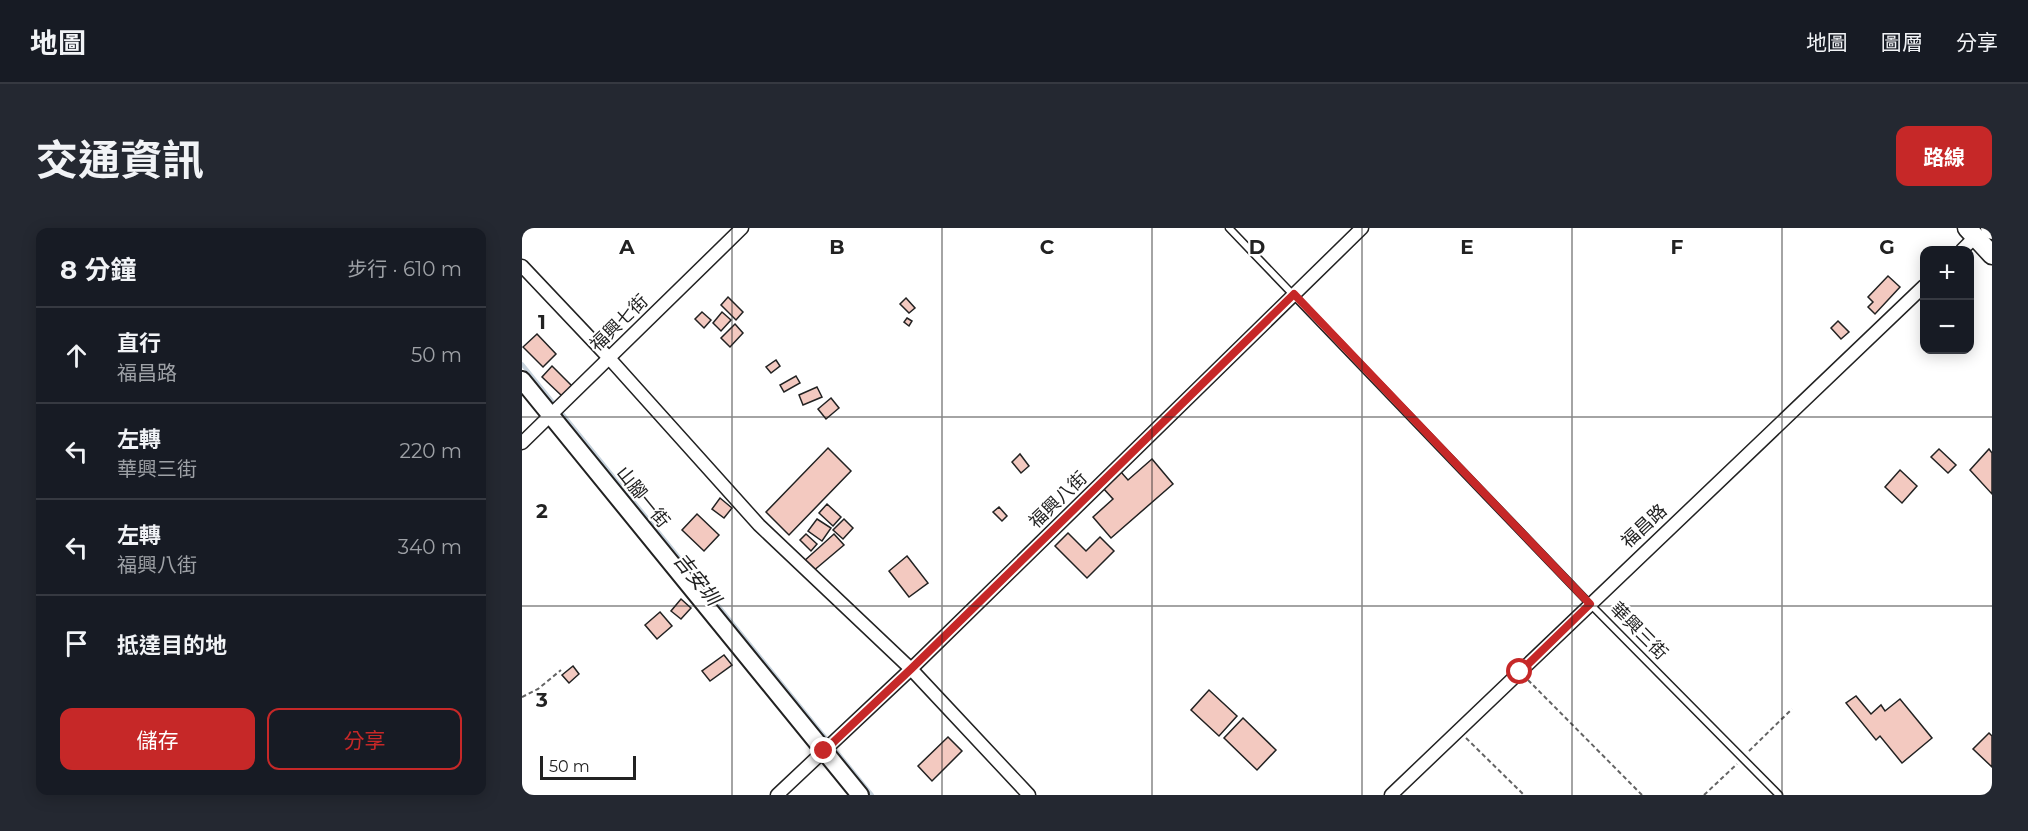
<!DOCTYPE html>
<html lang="zh-TW">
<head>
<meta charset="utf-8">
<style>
  body { margin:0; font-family:Montserrat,"Noto Sans TC",sans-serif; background:#242831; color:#f1f3f6 }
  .controls { position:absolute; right:18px; top:18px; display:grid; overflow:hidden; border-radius:12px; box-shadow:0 3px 15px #0003 }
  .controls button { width:54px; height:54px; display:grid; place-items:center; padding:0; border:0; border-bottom:2px solid #363941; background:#171b24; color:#f1f3f6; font:30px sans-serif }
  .scale { position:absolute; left:18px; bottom:15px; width:96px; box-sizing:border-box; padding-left:6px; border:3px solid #222; border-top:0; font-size:16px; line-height:21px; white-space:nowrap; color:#222; -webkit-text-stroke:4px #fff; paint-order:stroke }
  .stop { position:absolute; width:18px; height:18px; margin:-14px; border:4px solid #c62828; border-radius:50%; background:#fff }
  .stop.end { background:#c62828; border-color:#fff; box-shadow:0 2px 6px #0008 }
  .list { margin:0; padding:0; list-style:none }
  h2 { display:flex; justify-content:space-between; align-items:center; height:78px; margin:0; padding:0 24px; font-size:26px }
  h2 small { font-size:20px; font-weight:400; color:#9ea1a6 }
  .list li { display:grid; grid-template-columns:39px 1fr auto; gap:18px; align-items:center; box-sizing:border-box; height:96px; padding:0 24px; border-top:2px solid #363941 }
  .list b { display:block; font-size:22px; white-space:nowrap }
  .list p { margin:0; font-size:20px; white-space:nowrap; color:#9ea1a6 }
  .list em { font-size:20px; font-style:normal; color:#9ea1a6 }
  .actions { display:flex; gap:12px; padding:18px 24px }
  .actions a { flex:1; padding:14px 0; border:2px solid #c62828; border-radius:12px; text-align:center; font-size:21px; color:#c62828 }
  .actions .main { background:#c62828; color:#fff }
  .icon { flex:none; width:33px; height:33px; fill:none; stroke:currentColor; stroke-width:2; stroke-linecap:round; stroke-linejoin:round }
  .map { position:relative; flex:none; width:1470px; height:567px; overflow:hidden; border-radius:12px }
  header { display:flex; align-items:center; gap:36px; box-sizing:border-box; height:84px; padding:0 30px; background:#171b24; border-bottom:2px solid #363941 }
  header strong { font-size:28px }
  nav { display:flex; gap:33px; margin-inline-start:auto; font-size:21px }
  .intro { display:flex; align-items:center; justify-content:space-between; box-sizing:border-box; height:144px; padding:0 36px }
  h1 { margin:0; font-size:42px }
  .button { padding:15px 27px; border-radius:12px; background:#c62828; color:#fff; font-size:21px; font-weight:700 }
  main { display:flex; gap:36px; padding:0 36px }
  aside { flex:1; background:#171b24; border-radius:12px; box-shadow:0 3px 15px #0003 }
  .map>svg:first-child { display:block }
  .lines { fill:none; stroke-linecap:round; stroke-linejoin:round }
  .stream { stroke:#c7d3dd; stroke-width:4 }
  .building { fill:#f3c9c0; stroke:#222; stroke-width:1.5 }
  .lane-casing { stroke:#222; stroke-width:9 }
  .street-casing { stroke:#222; stroke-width:15 }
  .secondary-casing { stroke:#222; stroke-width:20 }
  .primary-casing { stroke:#222; stroke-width:21 }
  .path { stroke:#646464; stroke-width:2; stroke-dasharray:4.5 3; stroke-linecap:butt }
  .lane { stroke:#fff; stroke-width:6 }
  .street { stroke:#fff; stroke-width:12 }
  .secondary { stroke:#fff; stroke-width:16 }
  .primary { stroke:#fff; stroke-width:18 }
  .power { stroke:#c62828; stroke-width:1.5; stroke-dasharray:21 4.5 3 4.5; stroke-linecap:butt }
  .route { stroke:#c62828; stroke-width:8 }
  .grid { fill:none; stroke:#222; stroke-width:1.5; stroke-opacity:0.55 }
  .labels { text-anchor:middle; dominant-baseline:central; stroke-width:4.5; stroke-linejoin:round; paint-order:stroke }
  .street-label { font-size:18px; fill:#222; stroke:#fff }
  .water-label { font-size:20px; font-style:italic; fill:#222; stroke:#fff }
  .grid-label { font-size:20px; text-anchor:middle; font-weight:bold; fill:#222; stroke:#fff; stroke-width:4.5; stroke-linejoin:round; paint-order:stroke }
</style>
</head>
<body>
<header>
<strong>地圖</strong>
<nav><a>地圖</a><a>圖層</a><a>分享</a></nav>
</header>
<div class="intro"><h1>交通資訊</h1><a class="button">路線</a></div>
<main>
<aside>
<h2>8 分鐘<small>步行 · 610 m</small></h2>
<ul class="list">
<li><svg class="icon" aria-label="ahead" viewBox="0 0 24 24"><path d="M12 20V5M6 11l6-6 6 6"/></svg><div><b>直行</b><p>福昌路</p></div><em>50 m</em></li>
<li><svg class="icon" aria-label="left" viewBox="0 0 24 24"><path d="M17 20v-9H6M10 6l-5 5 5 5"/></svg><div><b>左轉</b><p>華興三街</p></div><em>220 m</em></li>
<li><svg class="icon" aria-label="left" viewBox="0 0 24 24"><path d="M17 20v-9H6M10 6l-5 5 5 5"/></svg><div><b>左轉</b><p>福興八街</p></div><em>340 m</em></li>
<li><svg class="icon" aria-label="arrive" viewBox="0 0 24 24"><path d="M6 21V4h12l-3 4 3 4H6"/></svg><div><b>抵達目的地</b></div></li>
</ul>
<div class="actions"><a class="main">儲存</a><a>分享</a></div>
</aside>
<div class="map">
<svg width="1470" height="567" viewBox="0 0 1470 567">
  <rect width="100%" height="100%" fill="#fff"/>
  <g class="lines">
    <path class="stream" d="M 0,136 L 350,567"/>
  </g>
  <g class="building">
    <path d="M 1366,48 L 1378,59 L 1353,86 L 1346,79 L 1351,74 L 1346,69 Z"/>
    <path d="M 206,69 L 221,84 L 214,92 L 199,77 Z"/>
    <path d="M 384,70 L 393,80 L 387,85 L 378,76 Z"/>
    <path d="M 180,84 L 189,92 L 182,100 L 173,91 Z"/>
    <path d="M 200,84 L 209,92 L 199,103 L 191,95 Z"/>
    <path d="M 385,90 L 390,93 L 387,98 L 382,94 Z"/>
    <path d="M 1316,93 L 1327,104 L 1319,111 L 1309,100 Z"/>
    <path d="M 213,96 L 221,105 L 208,119 L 199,110 Z"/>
    <path d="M 15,106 L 34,126 L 21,139 L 1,119 Z"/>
    <path d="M 254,132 L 258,138 L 249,145 L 244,139 Z"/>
    <path d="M 30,138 L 50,158 L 40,168 L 20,149 Z"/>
    <path d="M 274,148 L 278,155 L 262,164 L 258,157 Z"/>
    <path d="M 295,159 L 300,169 L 281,177 L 277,167 Z"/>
    <path d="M 309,170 L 317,180 L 304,191 L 296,181 Z"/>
    <path d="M 306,220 L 329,243 L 267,307 L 244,284 Z"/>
    <path d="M 1417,221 L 1434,237 L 1426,245 L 1409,229 Z"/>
    <path d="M 1467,221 L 1470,225 L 1470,266 L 1448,242 Z"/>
    <path d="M 498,226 L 507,238 L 499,245 L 490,234 Z"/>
    <path d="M 630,231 L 651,256 L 589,310 L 571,289 L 591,271 L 581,260 L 599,244 L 606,252 Z"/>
    <path d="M 1378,242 L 1395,258 L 1380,275 L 1363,259 Z"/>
    <path d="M 198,270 L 210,280 L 202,290 L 190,281 Z"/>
    <path d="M 305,276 L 319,289 L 311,298 L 297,285 Z"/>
    <path d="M 477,279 L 485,288 L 480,293 L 471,284 Z"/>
    <path d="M 175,286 L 197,307 L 182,323 L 160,302 Z"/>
    <path d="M 295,291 L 309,300 L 300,313 L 286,303 Z"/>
    <path d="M 322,291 L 331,300 L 321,311 L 311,302 Z"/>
    <path d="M 546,305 L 564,323 L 578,309 L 592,323 L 565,350 L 533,318 Z"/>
    <path d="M 284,306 L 295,316 L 289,323 L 278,312 Z"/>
    <path d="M 312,306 L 322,317 L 290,344 L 281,334 Z"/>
    <path d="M 385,328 L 406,355 L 387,369 L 367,343 Z"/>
    <path d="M 159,371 L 169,380 L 159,391 L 149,383 Z"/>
    <path d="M 138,384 L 150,398 L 135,411 L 123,397 Z"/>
    <path d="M 202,427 L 210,437 L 188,453 L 180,443 Z"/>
    <path d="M 51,438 L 57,446 L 47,455 L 40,447 Z"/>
    <path d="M 687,462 L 715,488 L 697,508 L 669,482 Z"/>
    <path d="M 1334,468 L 1349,486 L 1359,477 L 1363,483 L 1378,471 L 1410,510 L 1380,535 L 1358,508 L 1354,512 L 1324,475 Z"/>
    <path d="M 721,490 L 754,522 L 735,542 L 702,510 Z"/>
    <path d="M 1467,505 L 1470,508 L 1470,539 L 1451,521 Z"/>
    <path d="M 426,509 L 440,523 L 410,553 L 396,538 Z"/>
  </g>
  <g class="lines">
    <g class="lane-casing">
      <path id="lane" d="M 707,0 L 1068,376 L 1257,567"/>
    </g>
    <g class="street-casing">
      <g id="street">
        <path d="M 1440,22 L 1453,9"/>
        <path d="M 0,38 L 87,130 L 237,297 L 389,441 L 507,567"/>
        <path d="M 0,215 L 220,0"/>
        <path d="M 255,567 L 389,441 L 840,0"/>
        <path d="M 869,567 L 1402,58"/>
      </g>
    </g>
    <g class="secondary-casing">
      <path id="secondary" d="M 0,152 L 338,567"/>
    </g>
    <g class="primary-casing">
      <g id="primary">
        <path d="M 1445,0 L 1470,27"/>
        <path d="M 1468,0 L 1470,2"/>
      </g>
    </g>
    <g class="path">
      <path d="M 1006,452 L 1120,567"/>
      <path d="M 0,469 L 16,461 L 39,442"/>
      <path d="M 944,510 L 1002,567"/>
      <path d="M 1227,523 L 1270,481"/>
      <path d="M 1182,567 L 1215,536"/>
    </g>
    <use href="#lane" class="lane"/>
    <use href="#street" class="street"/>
    <use href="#secondary" class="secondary"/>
    <use href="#primary" class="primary"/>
    <path class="power" d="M 0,563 L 3,567"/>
  </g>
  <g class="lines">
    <path class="route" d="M 302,523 L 389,441 L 772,66 L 1068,376 L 998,444"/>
  </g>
  <path class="grid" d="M 210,0 L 210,567M 420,0 L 420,567M 630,0 L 630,567M 840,0 L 840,567M 1050,0 L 1050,567M 1260,0 L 1260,567M 0,189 L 1470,189M 0,378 L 1470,378"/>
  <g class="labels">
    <g class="street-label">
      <text transform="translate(97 95) rotate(-44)">福興七街</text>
      <text transform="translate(121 269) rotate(51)">山腳一街</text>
      <text transform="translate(536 272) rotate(-44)">福興八街</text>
      <text transform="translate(1122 298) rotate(-43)">福昌路</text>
      <text transform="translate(1117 403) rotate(45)">華興三街</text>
    </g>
    <g class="water-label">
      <text transform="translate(175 351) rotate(51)">吉安圳</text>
    </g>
  </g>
  <g class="grid-label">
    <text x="105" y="26">A</text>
    <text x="315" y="26">B</text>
    <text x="525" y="26">C</text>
    <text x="735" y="26">D</text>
    <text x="945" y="26">E</text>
    <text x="1155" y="26">F</text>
    <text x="1365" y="26">G</text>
    <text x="20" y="101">1</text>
    <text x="20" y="290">2</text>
    <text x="20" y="479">3</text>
  </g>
</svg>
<div class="controls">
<button>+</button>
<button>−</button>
</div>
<div class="scale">50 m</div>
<div class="stop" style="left:998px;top:444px"></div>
<div class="stop end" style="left:302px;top:523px"></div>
</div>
</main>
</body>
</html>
